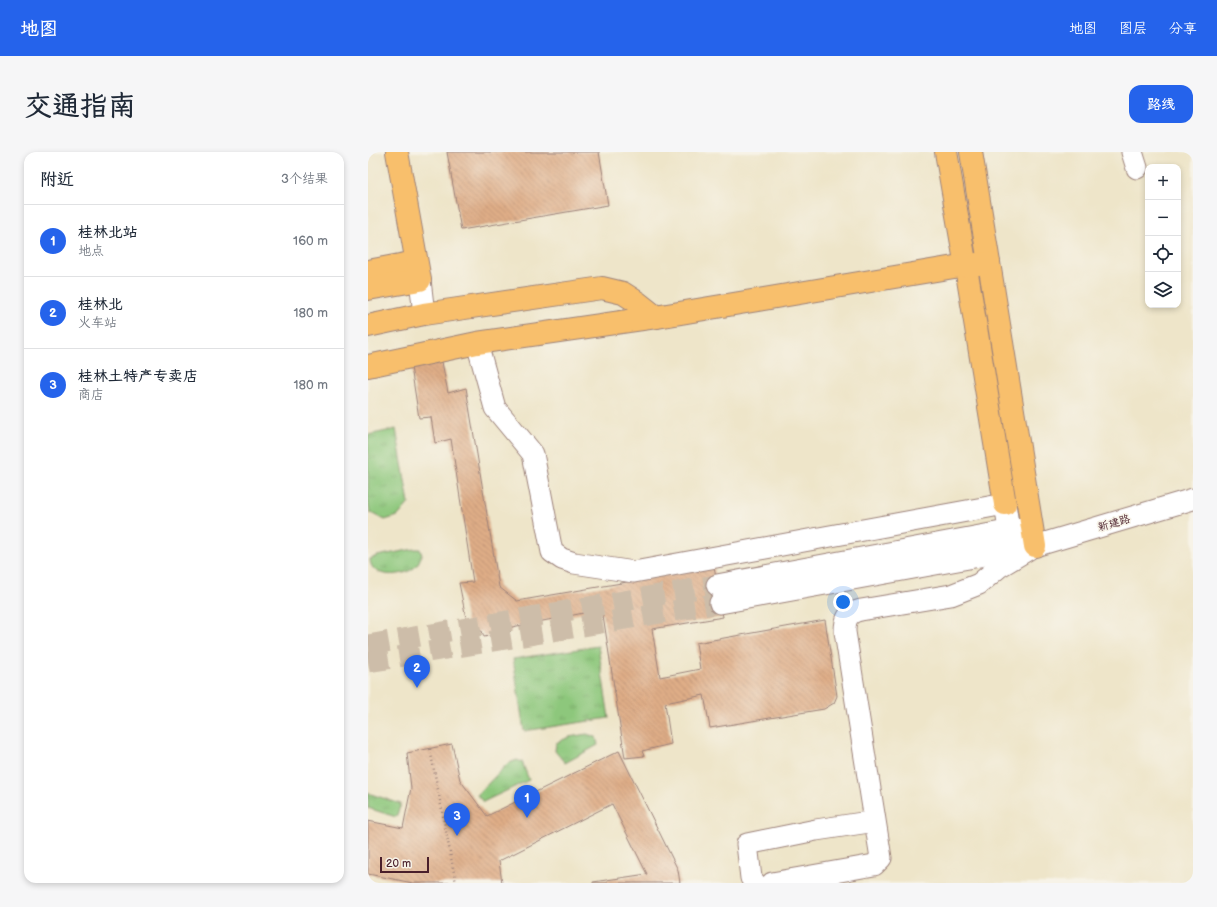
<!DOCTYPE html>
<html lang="zh">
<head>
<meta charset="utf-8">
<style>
  body { margin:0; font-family:"Balsamiq Sans","LXGW WenKai TC",sans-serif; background:#f6f6f7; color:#1f2937 }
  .controls { position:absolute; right:12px; top:12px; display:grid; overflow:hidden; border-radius:8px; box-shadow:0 2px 6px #0003 }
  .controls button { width:36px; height:36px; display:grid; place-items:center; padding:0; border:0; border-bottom:1px solid #e0e1e3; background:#fff; color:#1f2937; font:20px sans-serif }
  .scale { position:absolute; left:12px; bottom:10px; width:49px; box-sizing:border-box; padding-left:4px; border:2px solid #4a1f2b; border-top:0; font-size:11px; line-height:14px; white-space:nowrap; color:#4a1f2b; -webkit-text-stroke:3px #f7f3e8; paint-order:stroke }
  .you { position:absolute; left:475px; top:450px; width:14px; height:14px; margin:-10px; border:3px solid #fff; border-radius:50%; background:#1a73e8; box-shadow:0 0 0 6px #1a73e833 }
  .badge { display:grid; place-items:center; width:26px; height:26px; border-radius:50%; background:#2563eb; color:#fff; font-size:13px; font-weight:700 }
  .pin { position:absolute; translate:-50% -33px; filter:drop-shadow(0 1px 2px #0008) }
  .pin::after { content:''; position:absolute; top:21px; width:14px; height:12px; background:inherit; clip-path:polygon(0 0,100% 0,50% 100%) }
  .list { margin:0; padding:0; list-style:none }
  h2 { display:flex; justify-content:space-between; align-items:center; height:52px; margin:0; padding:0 16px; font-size:17px }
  h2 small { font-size:13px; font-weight:400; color:#747a83 }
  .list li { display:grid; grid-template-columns:26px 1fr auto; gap:12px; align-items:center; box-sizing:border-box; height:72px; padding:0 16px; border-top:1px solid #e0e1e3 }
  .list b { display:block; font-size:15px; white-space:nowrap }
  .list p { margin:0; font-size:13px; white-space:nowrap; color:#747a83 }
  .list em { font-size:13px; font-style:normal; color:#747a83 }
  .icon { flex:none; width:22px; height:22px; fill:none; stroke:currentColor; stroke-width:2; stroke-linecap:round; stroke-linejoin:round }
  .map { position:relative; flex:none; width:825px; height:731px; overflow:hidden; border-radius:12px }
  header { display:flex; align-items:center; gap:24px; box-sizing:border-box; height:56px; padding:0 20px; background:#2563eb; color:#fff }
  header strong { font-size:19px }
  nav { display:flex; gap:22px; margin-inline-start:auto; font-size:14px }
  .intro { display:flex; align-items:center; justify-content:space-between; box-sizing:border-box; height:96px; padding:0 24px }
  h1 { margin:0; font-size:28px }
  .button { padding:10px 18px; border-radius:12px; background:#2563eb; color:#fff; font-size:14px; font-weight:700 }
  main { display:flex; gap:24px; padding:0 24px }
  aside { flex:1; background:#fff; border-radius:12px; box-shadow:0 2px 6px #0003 }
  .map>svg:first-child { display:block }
  .grass { fill:url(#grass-tufts); stroke:#6c7353 }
  .building { fill:url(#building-back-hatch) }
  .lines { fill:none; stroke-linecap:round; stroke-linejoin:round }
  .minor-tunnel { stroke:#cdbda9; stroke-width:21; stroke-dasharray:21 10; stroke-linecap:butt }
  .minor-casing { stroke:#9c827a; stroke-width:23 }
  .major-casing { stroke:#9c827a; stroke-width:24 }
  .path { stroke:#9c827a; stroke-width:2.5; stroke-dasharray:1 3; stroke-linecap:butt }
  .minor { stroke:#fff; stroke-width:21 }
  .major { stroke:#f8bf6c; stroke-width:22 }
  .labels { text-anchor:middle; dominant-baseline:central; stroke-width:3; stroke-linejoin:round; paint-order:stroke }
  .street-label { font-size:11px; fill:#4a1f2b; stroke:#f7f3e8 }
</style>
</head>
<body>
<header>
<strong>地图</strong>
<nav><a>地图</a><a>图层</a><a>分享</a></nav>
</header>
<div class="intro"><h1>交通指南</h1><a class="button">路线</a></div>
<main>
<aside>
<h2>附近<small>3个结果</small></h2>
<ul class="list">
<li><span class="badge">1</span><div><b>桂林北站</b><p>地点</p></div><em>160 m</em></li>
<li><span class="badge">2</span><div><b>桂林北</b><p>火车站</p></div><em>180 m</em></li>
<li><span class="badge">3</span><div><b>桂林土特产专卖店</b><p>商店</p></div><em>180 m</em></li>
</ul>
</aside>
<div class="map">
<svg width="825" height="731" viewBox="0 0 825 731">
  <defs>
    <pattern id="grass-tufts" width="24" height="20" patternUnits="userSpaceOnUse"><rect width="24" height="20" fill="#8dc77b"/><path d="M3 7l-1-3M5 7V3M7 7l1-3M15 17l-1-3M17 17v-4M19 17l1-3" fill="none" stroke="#7baa6a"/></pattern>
    <pattern id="building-back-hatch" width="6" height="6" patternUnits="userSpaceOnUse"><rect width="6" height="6" fill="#dfad87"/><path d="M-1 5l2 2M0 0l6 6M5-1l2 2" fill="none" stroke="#b78c6f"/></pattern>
  </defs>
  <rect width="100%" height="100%" fill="#f7f3e8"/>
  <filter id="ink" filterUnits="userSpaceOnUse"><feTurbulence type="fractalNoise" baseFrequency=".025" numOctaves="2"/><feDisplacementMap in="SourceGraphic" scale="8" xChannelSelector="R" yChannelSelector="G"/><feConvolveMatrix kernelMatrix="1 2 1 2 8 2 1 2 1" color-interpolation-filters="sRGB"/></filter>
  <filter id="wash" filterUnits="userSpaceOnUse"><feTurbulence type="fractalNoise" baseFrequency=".012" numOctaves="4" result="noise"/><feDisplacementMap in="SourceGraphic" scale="16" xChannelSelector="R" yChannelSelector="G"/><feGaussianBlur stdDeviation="0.9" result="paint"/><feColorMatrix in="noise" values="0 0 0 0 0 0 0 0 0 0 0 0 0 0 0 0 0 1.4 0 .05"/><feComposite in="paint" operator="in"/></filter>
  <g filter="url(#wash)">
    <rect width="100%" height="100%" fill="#eee5c9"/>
    <g class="grass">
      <path d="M 28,277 L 41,351 L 30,364 L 17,368 L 2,360 L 0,350 L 0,283 Z"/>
      <path d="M 46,397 L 52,397 L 54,403 C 52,407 50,413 46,416 C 35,425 2,427 2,407 L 9,404 Z"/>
      <path d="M 230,494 L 241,566 L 156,579 L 145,507 Z"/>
      <path d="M 219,582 L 228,585 L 230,593 L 197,611 L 187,599 L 188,591 L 201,585 Z"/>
      <path d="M 149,608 L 154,610 L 161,628 L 115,650 L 109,643 L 139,612 Z"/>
      <path d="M 0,641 L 33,652 L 28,665 L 0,656 Z"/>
    </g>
    <g id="blocks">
      <g class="building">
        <path d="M 79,0 L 231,0 L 240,53 L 93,78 Z"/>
        <path d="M 74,210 L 80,241 L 98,236 L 131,435 L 149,449 L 346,415 L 355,465 L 284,477 L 292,525 L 332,517 L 328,491 L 457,468 L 469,544 L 466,551 L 456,557 L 342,576 L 336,543 L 297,551 L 303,592 L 274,599 L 276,604 L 257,606 L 235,463 L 226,459 L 144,475 L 142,480 L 116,485 L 114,479 L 101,481 L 91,431 L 105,430 L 83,287 L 67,291 L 63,265 L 51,266 L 43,215 Z"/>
        <path d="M 84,592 L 92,628 L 119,664 L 251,599 L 310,718 L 312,731 L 225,731 L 225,730 L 279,722 L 244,652 L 131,709 L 134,731 L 45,731 L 0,722 L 0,669 L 35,676 L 43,636 L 39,601 Z"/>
      </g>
    </g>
  </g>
  <g filter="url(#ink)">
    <use href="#blocks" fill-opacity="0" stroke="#9c827a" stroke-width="1"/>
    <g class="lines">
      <g class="minor-tunnel">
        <path d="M 0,493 L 349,433"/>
        <path d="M 0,510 L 352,451"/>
      </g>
      <g class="minor-casing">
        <g id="minor">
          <path d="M 764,0 L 769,16"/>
          <path d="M 52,128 L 56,162"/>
          <path d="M 109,191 L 127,256 L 165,302 L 184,400 L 194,407 L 206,411 L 266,420 L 637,352 L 644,398"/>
          <path d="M 349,433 L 655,376"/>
          <path d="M 352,451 L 667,394 L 825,347"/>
          <path d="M 387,731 L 383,726 L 379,692 L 448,678 L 501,670 L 506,663"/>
          <path d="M 404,731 L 506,713 L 513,706 L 477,480 C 477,467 479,461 493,458 L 583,443 L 611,432 L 631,415 L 661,397"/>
        </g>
      </g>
      <g class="major-casing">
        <g id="major">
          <path d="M 578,0 L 598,115 L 637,352"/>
          <path d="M 603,0 L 667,394"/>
          <path d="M 0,119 L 48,110"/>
          <path d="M 0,137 L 52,128 L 29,0"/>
          <path d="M 0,174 L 56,162 L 234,136 L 255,141 L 269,150 L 288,165"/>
          <path d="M 0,214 L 109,191 L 288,165 L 598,113 L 621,111"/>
        </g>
      </g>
      <path class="path" d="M 62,597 L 88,731"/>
      <use href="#minor" class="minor"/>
      <use href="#major" class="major"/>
    </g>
  </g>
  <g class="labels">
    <g class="street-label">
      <text transform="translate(746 371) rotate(-16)">新建路</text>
    </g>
  </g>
</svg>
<div class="controls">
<button>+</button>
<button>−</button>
<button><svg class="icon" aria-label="locate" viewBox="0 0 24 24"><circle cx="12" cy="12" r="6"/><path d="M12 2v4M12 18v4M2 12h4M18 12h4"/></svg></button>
<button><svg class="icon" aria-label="layers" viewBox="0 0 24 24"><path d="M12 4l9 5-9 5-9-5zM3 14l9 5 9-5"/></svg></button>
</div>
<div class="scale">20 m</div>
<div class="you"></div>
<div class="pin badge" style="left:159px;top:666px">1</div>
<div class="pin badge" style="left:49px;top:536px">2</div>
<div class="pin badge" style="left:89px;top:684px">3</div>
</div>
</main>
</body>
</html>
